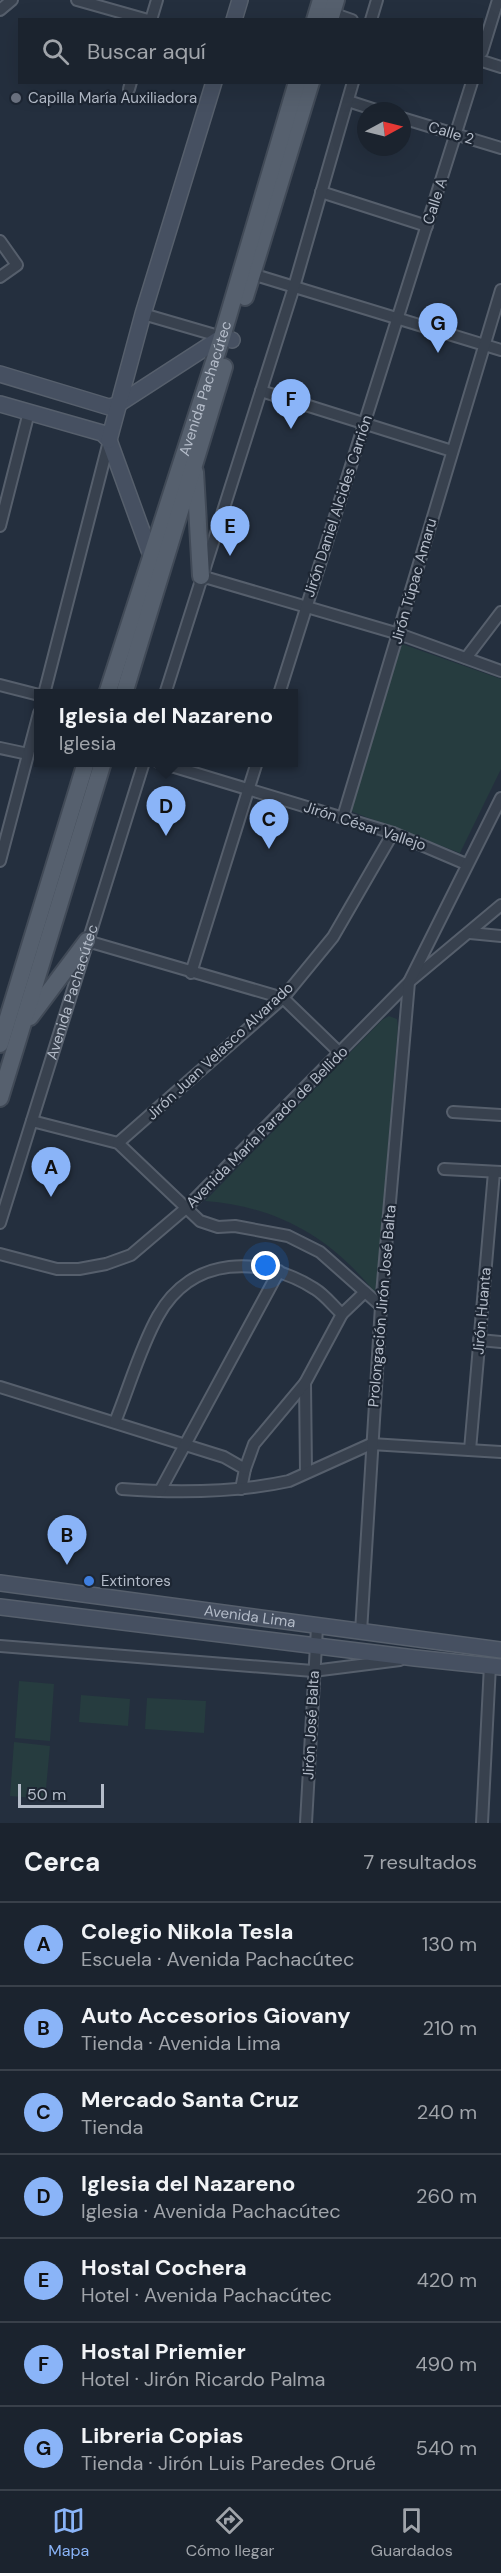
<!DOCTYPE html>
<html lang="es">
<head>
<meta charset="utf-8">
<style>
  body { margin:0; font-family:"DM Sans",sans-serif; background:#242b36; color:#f1f3f6 }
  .compass { position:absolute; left:357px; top:102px; width:54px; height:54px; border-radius:50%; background:#1b232e; box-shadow:0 6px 24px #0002; rotate:83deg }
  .scale { position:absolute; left:18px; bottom:15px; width:86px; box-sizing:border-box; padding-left:6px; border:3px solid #b4bcc9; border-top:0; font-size:16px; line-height:21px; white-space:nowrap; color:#b4bcc9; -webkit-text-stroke:4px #1d2633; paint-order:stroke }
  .you { position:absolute; left:266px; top:1266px; width:21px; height:21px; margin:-15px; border:4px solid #fff; border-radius:50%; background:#1a73e8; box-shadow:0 0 0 9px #1a73e833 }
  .badge { display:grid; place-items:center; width:39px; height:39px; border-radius:50%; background:#8ab4f8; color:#111; font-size:20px; font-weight:700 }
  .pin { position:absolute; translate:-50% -50px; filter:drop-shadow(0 2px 3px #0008) }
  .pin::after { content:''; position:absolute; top:32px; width:21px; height:18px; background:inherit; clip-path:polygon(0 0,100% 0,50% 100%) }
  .popup { position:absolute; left:34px; top:689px; width:264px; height:78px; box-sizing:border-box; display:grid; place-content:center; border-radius:0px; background:#1b232e; filter:drop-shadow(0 2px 4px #0005); font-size:20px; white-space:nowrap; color:#a0a4aa }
  .popup b { font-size:22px; color:#f1f3f6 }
  .popup::after { content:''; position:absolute; left:50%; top:100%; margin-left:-12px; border:12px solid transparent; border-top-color:#1b232e }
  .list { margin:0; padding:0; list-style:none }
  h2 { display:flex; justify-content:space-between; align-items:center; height:78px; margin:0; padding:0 24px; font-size:26px }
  h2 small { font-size:20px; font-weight:400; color:#a0a4aa }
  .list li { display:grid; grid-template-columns:39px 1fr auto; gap:18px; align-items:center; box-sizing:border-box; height:84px; padding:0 24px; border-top:2px solid #39404a }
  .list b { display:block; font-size:22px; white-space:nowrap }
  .list p { margin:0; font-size:20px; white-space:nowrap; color:#a0a4aa }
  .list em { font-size:20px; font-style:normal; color:#a0a4aa }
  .icon { flex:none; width:33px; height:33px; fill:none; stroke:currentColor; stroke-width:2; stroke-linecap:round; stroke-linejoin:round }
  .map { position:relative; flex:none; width:501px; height:1823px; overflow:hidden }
  .search { position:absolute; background:#1b232e; box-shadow:0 6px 24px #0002; left:18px; right:18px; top:18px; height:66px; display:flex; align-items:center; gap:15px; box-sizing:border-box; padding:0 21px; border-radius:0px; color:#a0a4aa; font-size:22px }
  .sheet { height:666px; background:#1b232e }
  nav { display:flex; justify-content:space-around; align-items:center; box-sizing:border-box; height:84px; border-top:2px solid #39404a; background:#1b232e; font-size:16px; color:#a0a4aa }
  nav a { display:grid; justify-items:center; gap:3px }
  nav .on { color:#8ab4f8 }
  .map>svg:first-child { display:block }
  .green { fill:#263c3f }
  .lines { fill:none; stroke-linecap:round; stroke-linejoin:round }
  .street-casing { stroke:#565f6c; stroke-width:14 }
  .secondary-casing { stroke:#565f6c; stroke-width:18 }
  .primary-casing { stroke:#414a57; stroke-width:20 }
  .street { stroke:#38414e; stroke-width:10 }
  .secondary { stroke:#465061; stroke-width:15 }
  .primary { stroke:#56606e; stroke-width:16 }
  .worship-dot { fill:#6b7280; stroke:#1d2633; stroke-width:2 }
  .shop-dot { fill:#3f7fe0; stroke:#1d2633; stroke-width:2 }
  .labels { text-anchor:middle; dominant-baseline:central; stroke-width:4.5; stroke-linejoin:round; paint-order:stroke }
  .poi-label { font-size:15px; fill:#b4bcc9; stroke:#1d2633; text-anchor:start }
  .street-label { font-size:15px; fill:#b4bcc9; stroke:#1d2633 }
</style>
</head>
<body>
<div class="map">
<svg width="501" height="1823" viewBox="0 0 501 1823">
  <rect width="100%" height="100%" fill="#242f3e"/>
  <g class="green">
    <path d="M 402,644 L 501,679 L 501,769 L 460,853 L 353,812 L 348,806 L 399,646 Z"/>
    <path d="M 389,1016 L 397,1019 L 398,1027 L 376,1294 C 332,1238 276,1206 205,1201 L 382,1020 Z"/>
    <path d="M 19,1681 L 54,1684 L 50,1741 L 15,1738 Z"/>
    <path d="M 81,1695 L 130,1699 L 128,1726 L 79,1722 Z"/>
    <path d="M 147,1698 L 206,1701 L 204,1733 L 145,1729 Z"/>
    <path d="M 14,1742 L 50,1746 L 45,1799 L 10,1796 Z"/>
  </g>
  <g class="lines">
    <g class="street-casing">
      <g id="street">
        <path d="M 77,0 L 148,20"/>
        <path d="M 0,10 L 12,0"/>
        <path d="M 332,13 L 352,20"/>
        <path d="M 151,20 L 157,0"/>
        <path d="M 371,20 L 377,0"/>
        <path d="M 482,52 L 498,0"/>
        <path d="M 482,61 L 501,67"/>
        <path d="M 129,89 L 131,82"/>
        <path d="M 348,101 L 379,111"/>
        <path d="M 402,118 L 501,148"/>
        <path d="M 321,192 L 427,226"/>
        <path d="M 0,241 L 17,265 L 0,277"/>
        <path d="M 252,274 L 501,350"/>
        <path d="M 143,314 L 222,337"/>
        <path d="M 261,391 L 452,451"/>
        <path d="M 0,526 L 29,412"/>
        <path d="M 201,576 L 399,634 L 501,671"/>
        <path d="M 466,658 L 501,612"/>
        <path d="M 0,685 L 39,695"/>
        <path d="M 44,694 L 109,441"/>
        <path d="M 165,694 L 294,287 L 353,82"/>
        <path d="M 279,694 L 472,82"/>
        <path d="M 0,748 L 28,754"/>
        <path d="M 158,762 L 393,833 L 466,864"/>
        <path d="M 343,817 L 501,290"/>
        <path d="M 0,861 L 39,713"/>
        <path d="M 470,933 L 501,936"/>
        <path d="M 87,941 L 283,998 L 341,1054"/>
        <path d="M 191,973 L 257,762"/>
        <path d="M 453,1112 L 501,1115"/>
        <path d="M 32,1121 L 118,1143 L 200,1221 L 218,1227 L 235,1226 L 288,1236 L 320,1252 L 381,1306"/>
        <path d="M 118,1143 L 283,998 L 333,937 L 393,833"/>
        <path d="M 444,1169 L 501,1172"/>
        <path id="s1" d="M 0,1223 L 144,762"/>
        <path d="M 0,1254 L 57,1269 L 79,1269 L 106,1264 L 131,1255 L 185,1209 L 409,982 L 501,905"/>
        <path d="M 479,1340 L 501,1342"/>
        <path d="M 305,1383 L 306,1472"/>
        <path d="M 0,1387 L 224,1457 L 245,1469 L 241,1489"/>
        <path d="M 115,1422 C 129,1388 140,1348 158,1316 C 192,1255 262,1255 315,1289 C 325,1295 333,1306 342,1314"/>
        <path d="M 470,1450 L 494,1172"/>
        <path d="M 245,1469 L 254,1444 L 305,1383 L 342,1314 L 365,1292"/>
        <path d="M 122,1489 C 177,1493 234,1493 289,1481 L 371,1444 L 501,1452"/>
        <path d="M 160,1491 L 279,1271"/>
        <path d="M 361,1632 L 381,1306 L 409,982 L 501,798"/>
        <path d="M 0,1646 L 313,1671 L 400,1660"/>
        <path d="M 306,1823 L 317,1627"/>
        <path d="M 482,1823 L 490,1665"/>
      </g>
    </g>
    <g class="secondary-casing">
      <g id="secondary">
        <path d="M 234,20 L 240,0"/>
        <path d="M 0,374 L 109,407 L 117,405 L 222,337 L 232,340"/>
        <path d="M 0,404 L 102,433 L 109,440 L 150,553"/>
        <path d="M 109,440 L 143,314 L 214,82"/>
        <path id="s2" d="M 0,1583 L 501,1650"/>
        <path d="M 0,1607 L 415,1658 L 501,1667"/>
      </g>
    </g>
    <g class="primary-casing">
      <g id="primary">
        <path d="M 315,20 L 321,0"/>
        <path d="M 330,20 L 336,0"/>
        <path d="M 245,297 L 311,82"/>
        <path d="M 195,472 L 201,576"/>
        <path id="s3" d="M 107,694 L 222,337 L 297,82"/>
        <path d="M 124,694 L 224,367"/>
        <path d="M 30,1017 L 87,941"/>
        <path d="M 0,1044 L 86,762"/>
        <path d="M 0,1098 L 103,762"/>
      </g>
    </g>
    <use href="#street" class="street"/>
    <use href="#secondary" class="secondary"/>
    <use href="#primary" class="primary"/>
  </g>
  <circle class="worship-dot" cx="16" cy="98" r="6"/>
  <circle class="shop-dot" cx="89" cy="1581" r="6"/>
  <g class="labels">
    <g class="poi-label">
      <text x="28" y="98">Capilla María Auxiliadora</text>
      <text x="101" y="1581">Extintores</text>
    </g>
    <g class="street-label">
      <text transform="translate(451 133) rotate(17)">Calle 2</text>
      <text transform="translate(435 201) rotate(-72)">Calle A</text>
      <text stroke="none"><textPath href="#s3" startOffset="321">Avenida Pachacútec</textPath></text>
      <text transform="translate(338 506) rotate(-72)">Jirón Daniel Alcides Carrión</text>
      <text transform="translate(414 581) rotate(-74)">Jirón Túpac Amaru</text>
      <text transform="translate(365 826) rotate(18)">Jirón César Vallejo</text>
      <text stroke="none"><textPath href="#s1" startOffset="242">Avenida Pachacútec</textPath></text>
      <text transform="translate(220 1051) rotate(-43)">Jirón Juan Velasco Alvarado</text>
      <text transform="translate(267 1127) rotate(-45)">Avenida María Parado de Bellido</text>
      <text transform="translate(382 1306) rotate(-85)">Prolongación Jirón José Balta</text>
      <text transform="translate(482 1311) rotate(-85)">Jirón Huanta</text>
      <text stroke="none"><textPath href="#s2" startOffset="252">Avenida Lima</textPath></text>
      <text transform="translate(311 1725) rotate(-87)">Jirón José Balta</text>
    </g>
  </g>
</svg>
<svg class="compass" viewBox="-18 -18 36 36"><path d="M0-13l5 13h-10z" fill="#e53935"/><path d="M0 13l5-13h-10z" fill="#a0a4aa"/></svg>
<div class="scale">50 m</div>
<div class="you"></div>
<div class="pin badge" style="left:51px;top:1197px">A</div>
<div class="pin badge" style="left:67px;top:1565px">B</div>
<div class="pin badge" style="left:269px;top:849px">C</div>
<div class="pin badge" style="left:166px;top:836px">D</div>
<div class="popup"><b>Iglesia del Nazareno</b>Iglesia</div>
<div class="pin badge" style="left:230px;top:556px">E</div>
<div class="pin badge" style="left:291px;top:429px">F</div>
<div class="pin badge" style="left:438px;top:353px">G</div>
<div class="search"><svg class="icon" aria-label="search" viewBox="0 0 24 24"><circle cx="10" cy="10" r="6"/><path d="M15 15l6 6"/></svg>Buscar aquí</div>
</div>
<section class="sheet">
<h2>Cerca<small>7 resultados</small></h2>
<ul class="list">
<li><span class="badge">A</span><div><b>Colegio Nikola Tesla</b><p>Escuela · Avenida Pachacútec</p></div><em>130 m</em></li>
<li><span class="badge">B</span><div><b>Auto Accesorios Giovany</b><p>Tienda · Avenida Lima</p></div><em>210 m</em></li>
<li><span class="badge">C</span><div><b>Mercado Santa Cruz</b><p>Tienda</p></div><em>240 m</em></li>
<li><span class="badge">D</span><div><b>Iglesia del Nazareno</b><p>Iglesia · Avenida Pachacútec</p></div><em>260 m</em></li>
<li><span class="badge">E</span><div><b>Hostal Cochera</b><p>Hotel · Avenida Pachacútec</p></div><em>420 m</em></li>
<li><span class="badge">F</span><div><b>Hostal Priemier</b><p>Hotel · Jirón Ricardo Palma</p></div><em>490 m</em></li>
<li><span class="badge">G</span><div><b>Libreria Copias</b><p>Tienda · Jirón Luis Paredes Orué</p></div><em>540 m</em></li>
</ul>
</section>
<nav>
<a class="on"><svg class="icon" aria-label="map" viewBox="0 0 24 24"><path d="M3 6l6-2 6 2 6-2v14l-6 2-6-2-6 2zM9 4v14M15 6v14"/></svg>Mapa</a>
<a><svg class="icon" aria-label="directions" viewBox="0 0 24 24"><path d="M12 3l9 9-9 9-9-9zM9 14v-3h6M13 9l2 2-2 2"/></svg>Cómo llegar</a>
<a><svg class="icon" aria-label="saved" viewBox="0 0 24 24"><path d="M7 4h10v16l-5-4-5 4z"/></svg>Guardados</a>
</nav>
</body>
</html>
